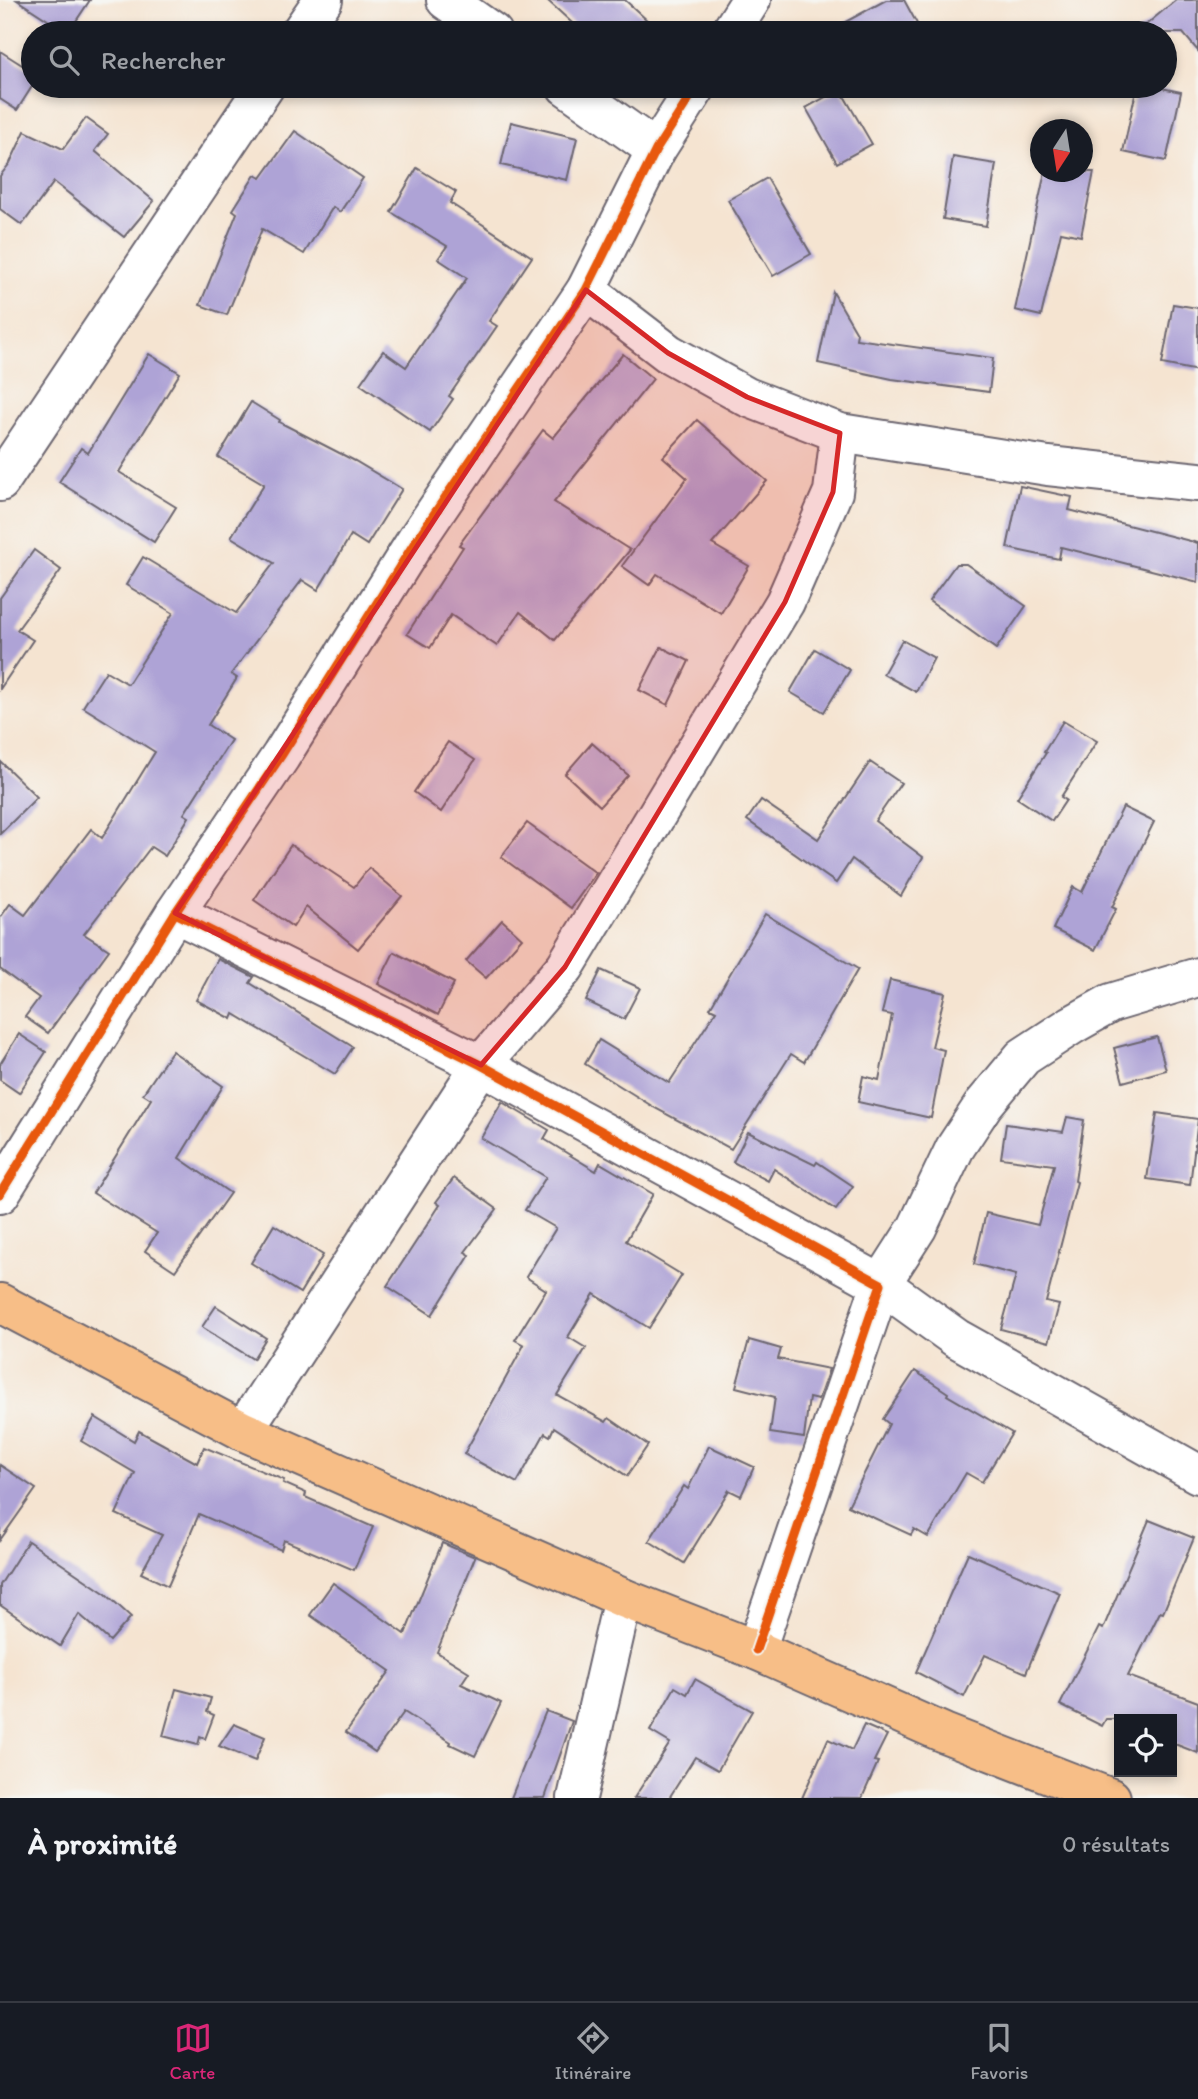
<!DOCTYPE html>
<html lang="fr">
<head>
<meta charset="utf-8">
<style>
  body { margin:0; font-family:Itim,sans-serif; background:#20242c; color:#f1f3f6 }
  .controls { position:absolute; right:21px; bottom:21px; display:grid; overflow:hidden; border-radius:0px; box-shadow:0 4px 10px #0003 }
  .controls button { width:63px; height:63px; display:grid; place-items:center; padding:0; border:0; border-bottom:2px solid #363941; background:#171b24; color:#f1f3f6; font:35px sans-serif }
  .compass { position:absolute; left:1030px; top:119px; width:63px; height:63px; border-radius:50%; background:#171b24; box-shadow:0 4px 10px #0003; rotate:192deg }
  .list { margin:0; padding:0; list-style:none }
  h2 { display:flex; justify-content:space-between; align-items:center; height:91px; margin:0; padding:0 28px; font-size:30px }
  h2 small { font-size:23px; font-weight:400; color:#9ea1a6 }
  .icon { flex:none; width:38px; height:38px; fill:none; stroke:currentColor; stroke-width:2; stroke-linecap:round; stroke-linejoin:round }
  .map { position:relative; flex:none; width:1198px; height:1798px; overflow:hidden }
  .search { position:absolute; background:#171b24; box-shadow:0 4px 10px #0003; left:21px; right:21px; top:21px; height:77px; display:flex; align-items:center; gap:18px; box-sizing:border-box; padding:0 24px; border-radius:38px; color:#9ea1a6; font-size:26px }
  .sheet { height:203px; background:#171b24 }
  nav { display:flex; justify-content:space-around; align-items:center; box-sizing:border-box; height:98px; border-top:2px solid #363941; background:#171b24; font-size:19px; color:#9ea1a6 }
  nav a { display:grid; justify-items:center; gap:4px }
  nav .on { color:#db2777 }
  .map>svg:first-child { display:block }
  .building { fill:#aea3d6 }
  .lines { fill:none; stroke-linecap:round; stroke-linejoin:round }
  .minor-casing { stroke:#6c6670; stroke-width:42 }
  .major-casing { stroke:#6c6670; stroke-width:42 }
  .minor { stroke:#fff; stroke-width:38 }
  .major { stroke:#f7be87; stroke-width:38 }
  .cycleway-casing { stroke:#f6f6f2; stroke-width:13 }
  .cycleway { stroke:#e8590c; stroke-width:9 }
  .marked { fill:#d62828; fill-opacity:0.2; stroke:#d62828; stroke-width:5; stroke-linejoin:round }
</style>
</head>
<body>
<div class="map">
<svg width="1198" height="1798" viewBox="0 0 1198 1798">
  <rect width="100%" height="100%" fill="#f6f6f2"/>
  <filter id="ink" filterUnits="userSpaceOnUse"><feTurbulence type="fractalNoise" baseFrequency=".0143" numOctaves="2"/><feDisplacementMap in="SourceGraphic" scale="14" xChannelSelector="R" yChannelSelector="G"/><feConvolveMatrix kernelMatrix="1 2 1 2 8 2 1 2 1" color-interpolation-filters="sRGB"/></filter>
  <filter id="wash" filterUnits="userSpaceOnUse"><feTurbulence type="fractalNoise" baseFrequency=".00686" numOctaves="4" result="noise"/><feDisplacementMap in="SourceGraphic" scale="28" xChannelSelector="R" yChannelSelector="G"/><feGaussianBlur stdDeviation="1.57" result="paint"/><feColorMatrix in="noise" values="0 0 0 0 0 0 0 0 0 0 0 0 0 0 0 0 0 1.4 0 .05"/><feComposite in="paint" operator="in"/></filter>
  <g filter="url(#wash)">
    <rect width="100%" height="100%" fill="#f5e4d1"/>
    <g id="blocks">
      <g class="building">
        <path d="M 17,0 L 90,0 L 68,33 Z"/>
        <path d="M 547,0 L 625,0 L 661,33 L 583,33 Z"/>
        <path d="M 886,0 L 904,0 L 922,33 L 825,33 Z"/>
        <path d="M 1176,0 L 1198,0 L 1198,51 L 1183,33 L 1136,33 Z"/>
        <path d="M 0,51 L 33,72 L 33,85 L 17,110 L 0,99 Z"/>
        <path d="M 1137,86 L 1152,86 L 1181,92 L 1166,161 L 1123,152 Z"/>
        <path d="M 840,89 L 872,144 L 837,163 L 806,108 Z"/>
        <path d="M 86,118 L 108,134 L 95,151 L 154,201 L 124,237 L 54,182 L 22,225 L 0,209 L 0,176 L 10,163 L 25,131 L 63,149 Z"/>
        <path d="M 511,122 L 577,138 L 567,180 L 501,165 Z"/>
        <path d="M 295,131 L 363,178 L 340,212 L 333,207 L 304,254 L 262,229 L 227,315 L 200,305 L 237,213 L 233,210 L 255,175 L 261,178 Z"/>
        <path d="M 953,157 L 996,164 L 986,226 L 943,219 Z"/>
        <path d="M 417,168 L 456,192 L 450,203 L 532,257 L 489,321 L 497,326 L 449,396 L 453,399 L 430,432 L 360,384 L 383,351 L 406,367 L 467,278 L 438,259 L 447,246 L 391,212 Z"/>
        <path d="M 1045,172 L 1094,172 L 1081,236 L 1061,232 L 1041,316 L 1015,310 Z"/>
        <path d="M 767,178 L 811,254 L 773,276 L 728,200 Z"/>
        <path d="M 833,292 L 857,333 L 856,339 L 993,358 L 989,392 L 892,379 L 818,363 Z"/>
        <path d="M 1173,304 L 1198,308 L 1198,371 L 1162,364 Z"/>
        <path d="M 149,354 L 180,373 L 119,472 L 176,507 L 154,542 L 59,482 L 81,448 L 88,453 Z"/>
        <path d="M 623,354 L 653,379 L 554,502 L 630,550 L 555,640 L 520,612 L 497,646 L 451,615 L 430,648 L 407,634 L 463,547 L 459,545 L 543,430 L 553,438 Z"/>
        <path d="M 251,402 L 280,420 L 279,422 L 355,461 L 402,489 L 367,545 L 351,535 L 318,590 L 302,580 L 231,674 L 237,678 L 208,725 L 231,740 L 184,814 L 189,817 L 165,856 L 151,847 L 84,934 L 109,950 L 48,1033 L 25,1017 L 39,998 L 0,969 L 0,918 L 10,904 L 25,915 L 91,829 L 102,838 L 155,752 L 83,707 L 106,671 L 128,684 L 173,613 L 126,585 L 143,557 L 236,613 L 274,563 L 231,537 L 264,484 L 218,457 Z"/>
        <path d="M 697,420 L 767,481 L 712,544 L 749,566 L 721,613 L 657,574 L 649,585 L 622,566 L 687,478 L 663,457 Z"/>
        <path d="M 1020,486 L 1072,497 L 1069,510 L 1198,543 L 1198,582 L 1061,547 L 1059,559 L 1007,548 Z"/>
        <path d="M 34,550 L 61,570 L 17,630 L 33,640 L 0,689 L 0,598 Z"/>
        <path d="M 956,564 L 966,564 L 1026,606 L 996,649 L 929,601 Z"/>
        <path d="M 902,640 L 934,658 L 916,692 L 883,674 Z"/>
        <path d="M 661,647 L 689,661 L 668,705 L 639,690 Z"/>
        <path d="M 815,649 L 850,670 L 824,712 L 790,692 Z"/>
        <path d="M 1063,721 L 1097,741 L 1061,797 L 1066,800 L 1052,821 L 1017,798 L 1046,753 L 1044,752 Z"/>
        <path d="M 448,742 L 475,760 L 441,812 L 414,792 Z"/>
        <path d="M 592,743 L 628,775 L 600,806 L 565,774 Z"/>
        <path d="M 0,761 L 37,797 L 0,834 Z"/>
        <path d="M 870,762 L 901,783 L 875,821 L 923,857 L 901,896 L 852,859 L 836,883 L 747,820 L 761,800 L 818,839 Z"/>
        <path d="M 1123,807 L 1154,822 L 1112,907 L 1116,909 L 1095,950 L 1053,929 L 1073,887 L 1082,892 Z"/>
        <path d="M 527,823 L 596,873 L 571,908 L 501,857 Z"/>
        <path d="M 291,845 L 354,887 L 369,868 L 402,896 L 358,949 L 306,907 L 293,927 L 254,900 Z"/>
        <path d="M 765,914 L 858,969 L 804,1062 L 791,1054 L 731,1149 L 655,1108 L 585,1064 L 599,1040 L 669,1083 L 716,1011 L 710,1008 Z"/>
        <path d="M 502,920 L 522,938 L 486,978 L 466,961 Z"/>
        <path d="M 394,952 L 454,983 L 438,1015 L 378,984 Z"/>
        <path d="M 218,959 L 254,977 L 250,983 L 353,1047 L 335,1074 L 234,1014 L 232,1019 L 196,1000 Z"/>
        <path d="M 601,970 L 640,988 L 624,1019 L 586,1001 Z"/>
        <path d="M 890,980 L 945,993 L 932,1047 L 944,1050 L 931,1118 L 858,1102 L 863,1076 L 879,1080 L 892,1015 L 882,1013 Z"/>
        <path d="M 19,1034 L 46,1052 L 19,1093 L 0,1080 L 0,1064 Z"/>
        <path d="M 1157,1037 L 1166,1070 L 1123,1082 L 1114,1048 Z"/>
        <path d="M 172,1051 L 223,1086 L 179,1158 L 230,1193 L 175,1271 L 145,1251 L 157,1233 L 93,1193 L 151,1099 L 143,1094 Z"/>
        <path d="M 502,1102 L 549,1130 L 544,1139 L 596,1171 L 600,1163 L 653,1194 L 626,1241 L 682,1275 L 649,1328 L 594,1294 L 568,1337 L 586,1348 L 557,1395 L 606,1422 L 609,1418 L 648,1445 L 627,1476 L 554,1427 L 550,1436 L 545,1433 L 517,1483 L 464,1454 L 524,1345 L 515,1340 L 546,1290 L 526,1277 L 556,1228 L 525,1210 L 546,1177 L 481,1138 Z"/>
        <path d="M 1157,1113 L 1198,1119 L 1190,1185 L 1147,1179 Z"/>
        <path d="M 1067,1117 L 1084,1120 L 1075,1181 L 1077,1182 L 1046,1302 L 1059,1305 L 1049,1342 L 1001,1329 L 1016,1275 L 974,1264 L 986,1213 L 1038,1225 L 1054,1165 L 1001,1158 L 1006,1124 L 1063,1132 Z"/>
        <path d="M 748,1132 L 815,1165 L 817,1162 L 853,1186 L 836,1210 L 774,1169 L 768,1181 L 733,1162 Z"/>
        <path d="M 454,1178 L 497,1209 L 465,1252 L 470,1255 L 432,1315 L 387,1286 L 440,1205 L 436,1202 Z"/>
        <path d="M 274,1225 L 323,1255 L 300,1293 L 251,1263 Z"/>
        <path d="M 216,1306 L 266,1338 L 253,1359 L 202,1327 Z"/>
        <path d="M 749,1340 L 781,1349 L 778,1359 L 829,1369 L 818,1400 L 809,1398 L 804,1438 L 770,1433 L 775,1397 L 736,1387 Z"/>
        <path d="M 915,1371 L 948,1393 L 947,1395 L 1012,1433 L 982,1482 L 966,1473 L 928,1537 L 914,1529 L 911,1535 L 848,1506 L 889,1424 L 883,1419 Z"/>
        <path d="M 95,1417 L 134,1441 L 139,1431 L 197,1463 L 204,1447 L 284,1480 L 283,1483 L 306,1493 L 305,1497 L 373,1527 L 354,1570 L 284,1540 L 281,1550 L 199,1514 L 168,1586 L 141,1573 L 162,1535 L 116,1514 L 135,1473 L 81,1441 Z"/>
        <path d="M 709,1446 L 754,1467 L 741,1496 L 729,1490 L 684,1563 L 649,1541 L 684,1486 L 688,1489 Z"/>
        <path d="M 0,1465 L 36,1489 L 0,1540 Z"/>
        <path d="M 1149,1520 L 1194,1538 L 1163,1613 L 1160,1612 L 1128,1676 L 1198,1702 L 1198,1753 L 1172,1743 L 1172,1719 L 1106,1719 L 1102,1726 L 1060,1705 L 1099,1627 L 1103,1629 Z"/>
        <path d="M 28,1541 L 106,1594 L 131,1617 L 110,1641 L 79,1614 L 60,1646 L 0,1605 L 0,1585 Z"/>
        <path d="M 442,1543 L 475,1557 L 437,1652 L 469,1672 L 461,1684 L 501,1703 L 475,1756 L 450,1744 L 451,1742 L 404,1712 L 375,1752 L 346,1732 L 390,1671 L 310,1615 L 333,1583 L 405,1634 Z"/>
        <path d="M 968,1553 L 1060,1593 L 1026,1673 L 985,1655 L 964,1697 L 916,1672 Z"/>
        <path d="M 695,1679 L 752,1711 L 718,1770 L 695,1757 L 669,1798 L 634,1798 L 670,1743 L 650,1731 L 675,1687 L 687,1694 Z"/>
        <path d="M 176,1689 L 211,1698 L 207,1712 L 214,1715 L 205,1739 L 200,1737 L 198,1745 L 163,1736 Z"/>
        <path d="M 546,1711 L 572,1721 L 545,1798 L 511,1798 Z"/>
        <path d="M 234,1724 L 265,1737 L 255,1761 L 219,1746 Z"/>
        <path d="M 864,1725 L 887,1735 L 874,1761 L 878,1762 L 862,1798 L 802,1798 L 828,1739 L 852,1750 Z"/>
      </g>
    </g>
  </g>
  <g filter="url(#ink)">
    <use href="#blocks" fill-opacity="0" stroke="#6c6670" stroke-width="2"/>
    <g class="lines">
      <g class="minor-casing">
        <g id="minor">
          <path d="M 446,0 L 493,33"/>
          <path d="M 300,33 L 323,0"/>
          <path d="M 730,33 L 751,0"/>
          <path d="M 566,86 L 656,150"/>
          <path d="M 586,290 L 668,353 L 747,397 L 840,433 L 1048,466 L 1198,482"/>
          <path d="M 0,482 L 265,86"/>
          <path d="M 175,913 L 481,1065 L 881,1284 L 756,1650"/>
          <path d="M 1198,977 L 1111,1003 L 1072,1025 L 1023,1057 L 984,1104 L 955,1148 L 917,1228 L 881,1284 L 956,1338 L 1198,1474"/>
          <path d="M 0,1194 L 175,913 L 281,756 L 417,539 L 586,290 L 656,150 L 697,86"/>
          <path d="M 243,1431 L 481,1065 L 565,967 L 785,602 L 833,492 L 840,433"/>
          <path d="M 577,1798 L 623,1598"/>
        </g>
      </g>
      <g class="major-casing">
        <path id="major" d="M 0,1303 L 243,1431 L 623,1598 L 756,1650 L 944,1733 L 1111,1798"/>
      </g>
      <use href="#minor" class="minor"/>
      <use href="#major" class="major"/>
      <g class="cycleway-casing">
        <g id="cycleway">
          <path d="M 175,913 L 481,1065 L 881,1284 L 756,1650"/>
          <path d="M 0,1194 L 175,913 L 281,756 L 417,539 L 586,290 L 656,150 L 697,86"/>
        </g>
      </g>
      <use href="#cycleway" class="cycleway"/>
    </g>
  </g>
  <path class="marked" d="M 586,290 L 668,353 L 747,397 L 840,433 L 833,492 L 785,602 L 565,967 L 481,1065 L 175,913 Z"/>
</svg>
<div class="controls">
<button><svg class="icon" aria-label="locate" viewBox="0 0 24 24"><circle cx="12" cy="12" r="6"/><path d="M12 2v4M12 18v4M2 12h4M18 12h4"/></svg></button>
</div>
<svg class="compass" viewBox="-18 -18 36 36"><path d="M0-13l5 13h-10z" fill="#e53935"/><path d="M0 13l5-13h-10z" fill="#9ea1a6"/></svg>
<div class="search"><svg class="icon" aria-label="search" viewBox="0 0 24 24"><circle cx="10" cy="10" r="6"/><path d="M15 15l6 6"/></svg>Rechercher</div>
</div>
<section class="sheet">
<h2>À proximité<small>0 résultats</small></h2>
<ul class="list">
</ul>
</section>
<nav>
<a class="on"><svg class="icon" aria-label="map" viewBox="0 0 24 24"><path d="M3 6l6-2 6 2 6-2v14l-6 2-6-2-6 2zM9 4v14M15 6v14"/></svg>Carte</a>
<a><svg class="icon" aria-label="directions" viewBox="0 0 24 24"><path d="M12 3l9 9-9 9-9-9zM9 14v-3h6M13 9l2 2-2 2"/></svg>Itinéraire</a>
<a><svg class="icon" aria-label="saved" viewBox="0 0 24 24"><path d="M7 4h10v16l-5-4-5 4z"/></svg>Favoris</a>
</nav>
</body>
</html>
